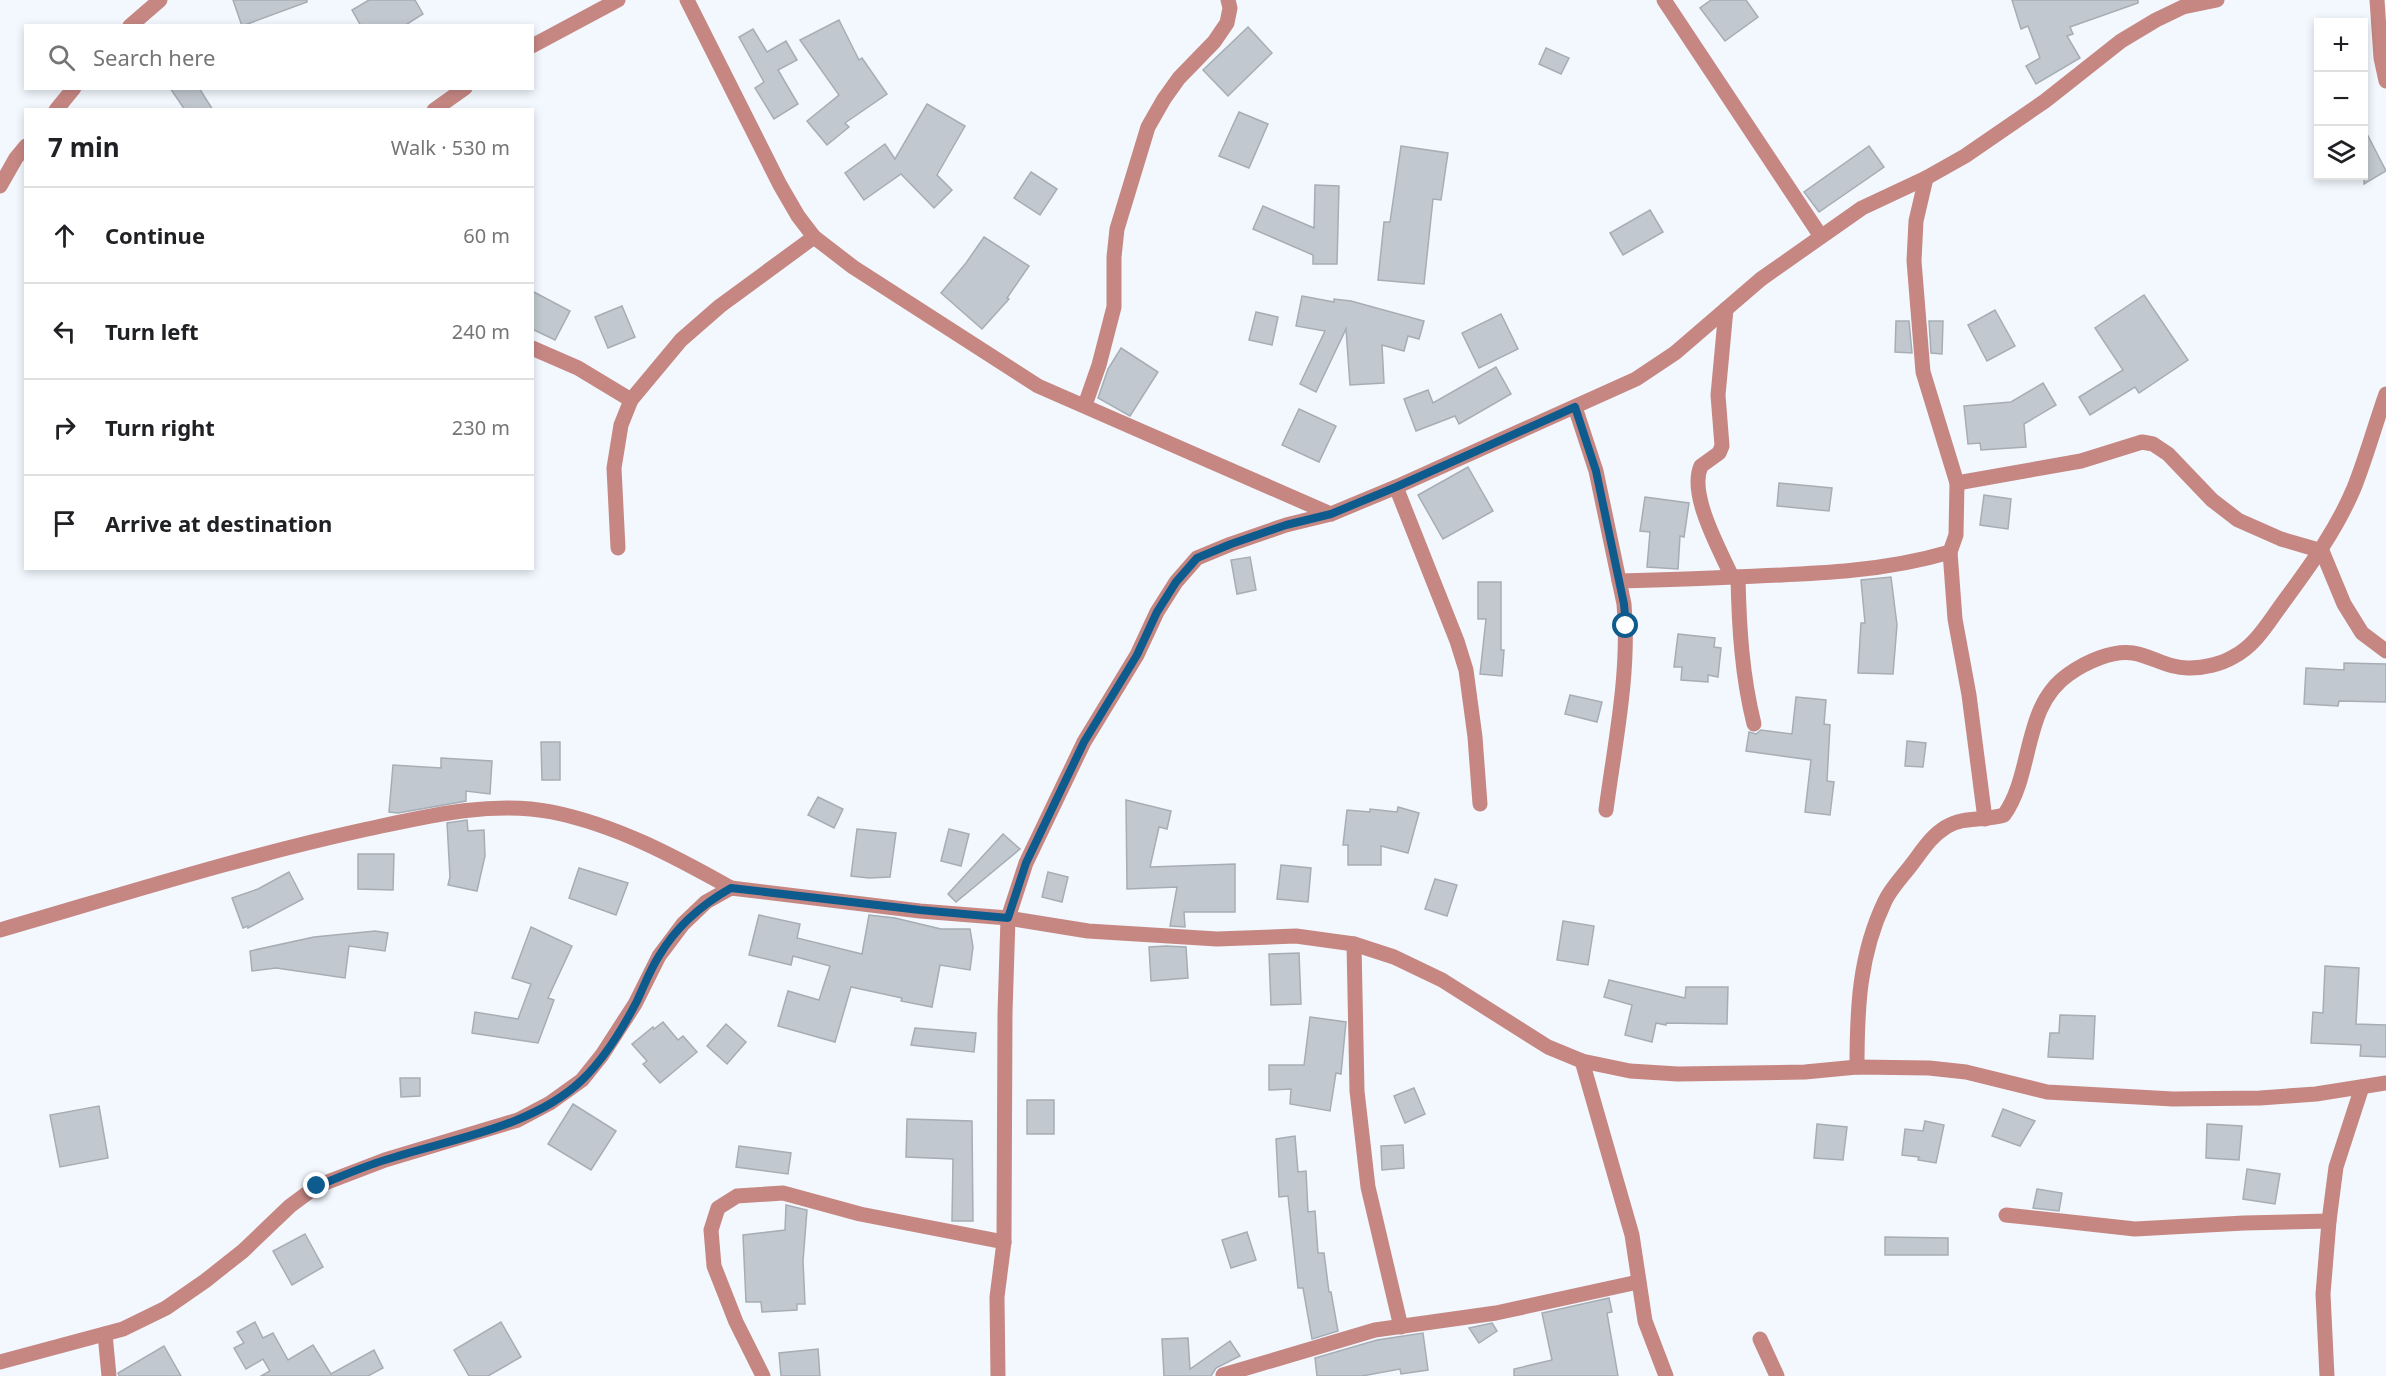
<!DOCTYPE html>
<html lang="en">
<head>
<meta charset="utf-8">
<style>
  body { margin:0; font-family:"Noto Sans",sans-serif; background:#f6f6f6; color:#202124 }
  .controls { position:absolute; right:18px; top:18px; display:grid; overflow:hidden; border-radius:0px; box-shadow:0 3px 9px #0003 }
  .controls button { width:54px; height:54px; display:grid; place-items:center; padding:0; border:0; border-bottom:2px solid #e0e0e0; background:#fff; color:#202124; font:30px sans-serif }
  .stop { position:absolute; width:18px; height:18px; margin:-14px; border:4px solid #0e5b8e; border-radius:50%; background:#fff }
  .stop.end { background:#0e5b8e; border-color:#fff; box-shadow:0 2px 6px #0008 }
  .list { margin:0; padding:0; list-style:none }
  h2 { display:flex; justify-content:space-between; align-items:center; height:78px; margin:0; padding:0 24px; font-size:26px }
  h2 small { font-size:20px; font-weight:400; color:#757577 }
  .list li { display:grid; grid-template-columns:39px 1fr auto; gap:18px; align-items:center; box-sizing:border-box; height:96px; padding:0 24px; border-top:2px solid #e0e0e0 }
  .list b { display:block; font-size:22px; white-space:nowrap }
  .list em { font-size:20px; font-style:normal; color:#757577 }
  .icon { flex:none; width:33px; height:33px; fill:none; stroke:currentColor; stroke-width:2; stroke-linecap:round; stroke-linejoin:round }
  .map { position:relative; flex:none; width:2386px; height:1376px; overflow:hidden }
  .search { position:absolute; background:#fff; box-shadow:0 3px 9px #0003; left:24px; top:24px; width:510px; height:66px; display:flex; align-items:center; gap:15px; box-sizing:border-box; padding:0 21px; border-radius:0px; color:#757577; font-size:22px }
  .panel { position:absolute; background:#fff; box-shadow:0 3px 9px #0003; left:24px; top:108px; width:510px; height:462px; border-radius:0px }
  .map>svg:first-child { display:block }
  .building { fill:#c1c8cf; stroke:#a6adb4; stroke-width:1.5 }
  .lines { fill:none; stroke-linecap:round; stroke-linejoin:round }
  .minor { stroke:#c68783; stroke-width:15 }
  .route { stroke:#0e5b8e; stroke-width:8 }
</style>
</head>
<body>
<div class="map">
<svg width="2386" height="1376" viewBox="0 0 2386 1376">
  <rect width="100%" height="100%" fill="#f2f8fe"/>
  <g class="building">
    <path d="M 233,0 L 307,0 L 307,2 L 242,26 Z"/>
    <path d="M 369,0 L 415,0 L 423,14 L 404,26 L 361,26 L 352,10 Z"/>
    <path d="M 1711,0 L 1746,0 L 1758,17 L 1725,41 L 1700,8 Z"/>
    <path d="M 2012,0 L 2138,0 L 2138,3 L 2070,27 L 2073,34 L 2067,36 L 2080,58 L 2036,84 L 2026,66 L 2040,58 L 2028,26 L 2021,29 Z"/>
    <path d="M 839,20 L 859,60 L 862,58 L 887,94 L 845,123 L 849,127 L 827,145 L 807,121 L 839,95 L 800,40 Z"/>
    <path d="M 1248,27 L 1272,53 L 1228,96 L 1203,70 Z"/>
    <path d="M 753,29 L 767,52 L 786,41 L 797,60 L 778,70 L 798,104 L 774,119 L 755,88 L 764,82 L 739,37 Z"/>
    <path d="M 1546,48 L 1569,58 L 1561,74 L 1539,64 Z"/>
    <path d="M 170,88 L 199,88 L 213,110 L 185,110 Z"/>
    <path d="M 927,104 L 965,126 L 937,175 L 952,190 L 934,208 L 901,174 L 864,200 L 845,173 L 885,144 L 895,159 Z"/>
    <path d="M 1239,112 L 1268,124 L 1249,168 L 1219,156 Z"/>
    <path d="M 2364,128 L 2386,171 L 2364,184 Z"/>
    <path d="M 1401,146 L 1448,153 L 1441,200 L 1433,199 L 1424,284 L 1378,280 L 1384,222 L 1390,222 Z"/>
    <path d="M 1869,146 L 1884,167 L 1819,212 L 1804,192 Z"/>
    <path d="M 1031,172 L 1057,189 L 1040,215 L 1014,198 Z"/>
    <path d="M 1315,185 L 1339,186 L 1337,264 L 1313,264 L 1313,255 L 1253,229 L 1263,206 L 1314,228 Z"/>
    <path d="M 1650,210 L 1663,232 L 1623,255 L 1610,233 Z"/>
    <path d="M 984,237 L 1029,266 L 1007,298 L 1009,299 L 982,329 L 941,293 L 966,263 Z"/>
    <path d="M 532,291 L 570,311 L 555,340 L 532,329 Z"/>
    <path d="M 2144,295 L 2188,360 L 2139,393 L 2135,387 L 2090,415 L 2079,397 L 2123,370 L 2095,328 Z"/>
    <path d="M 1302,296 L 1334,302 L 1334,299 L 1351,301 L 1424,321 L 1419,339 L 1408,336 L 1404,351 L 1382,345 L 1384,383 L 1350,385 L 1346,329 L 1316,392 L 1300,384 L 1325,331 L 1296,326 Z"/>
    <path d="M 622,306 L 635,337 L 608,348 L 595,317 Z"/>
    <path d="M 1995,310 L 2015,346 L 1987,361 L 1968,325 Z"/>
    <path d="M 1256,312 L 1278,317 L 1272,345 L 1249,340 Z"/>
    <path d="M 1501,314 L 1518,349 L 1479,368 L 1462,333 Z"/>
    <path d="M 1896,321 L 1909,321 L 1912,353 L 1895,352 Z"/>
    <path d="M 1929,321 L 1943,321 L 1942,354 L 1931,353 Z"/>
    <path d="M 1121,348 L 1158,372 L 1130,416 L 1098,398 L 1108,369 Z"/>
    <path d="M 1496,367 L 1511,394 L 1459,424 L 1455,416 L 1416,431 L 1404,399 L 1428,390 L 1433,403 Z"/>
    <path d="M 2043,383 L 2056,405 L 2024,424 L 2026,447 L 1981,450 L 1980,443 L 1968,444 L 1964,406 L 2011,402 Z"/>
    <path d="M 1299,409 L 1336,426 L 1319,462 L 1282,445 Z"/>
    <path d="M 1468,467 L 1493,511 L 1443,539 L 1418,495 Z"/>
    <path d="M 1779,483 L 1832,488 L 1829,511 L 1777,506 Z"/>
    <path d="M 1984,495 L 2011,499 L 2008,529 L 1980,525 Z"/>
    <path d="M 1645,497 L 1689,503 L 1684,537 L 1680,536 L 1678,569 L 1647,567 L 1650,532 L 1640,531 Z"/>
    <path d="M 1250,557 L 1256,590 L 1237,594 L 1231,560 Z"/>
    <path d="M 1891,577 L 1897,625 L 1893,674 L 1858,673 L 1861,623 L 1865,623 L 1861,580 Z"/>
    <path d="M 1478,582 L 1501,582 L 1501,650 L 1504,650 L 1502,676 L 1480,674 L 1486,619 L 1478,619 Z"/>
    <path d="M 1678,634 L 1715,638 L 1714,647 L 1721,648 L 1718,677 L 1708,675 L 1708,682 L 1681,680 L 1682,667 L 1674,667 Z"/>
    <path d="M 2344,663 L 2386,664 L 2386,702 L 2339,701 L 2338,706 L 2304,704 L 2306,668 L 2344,670 Z"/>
    <path d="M 1570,695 L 1602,702 L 1597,722 L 1565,714 Z"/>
    <path d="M 1796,697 L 1826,700 L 1824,724 L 1830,725 L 1827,781 L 1834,782 L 1830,815 L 1805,812 L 1811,760 L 1746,751 L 1749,732 L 1756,734 L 1761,730 L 1792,734 Z"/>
    <path d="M 1907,741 L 1926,743 L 1923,767 L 1905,766 Z"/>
    <path d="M 541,742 L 560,742 L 560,780 L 542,780 Z"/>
    <path d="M 441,758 L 492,761 L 490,794 L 466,791 L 466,801 L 398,813 L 389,812 L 393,765 L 441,768 Z"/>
    <path d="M 818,797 L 843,809 L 834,828 L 808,815 Z"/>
    <path d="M 1126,800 L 1171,811 L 1167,829 L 1159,827 L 1150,867 L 1235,864 L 1235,912 L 1184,912 L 1185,927 L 1170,926 L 1177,887 L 1127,889 Z"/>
    <path d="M 1398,807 L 1419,813 L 1408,853 L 1381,846 L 1381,865 L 1348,865 L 1348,845 L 1343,845 L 1347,810 L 1370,812 L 1370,809 L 1397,812 Z"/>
    <path d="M 467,820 L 468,831 L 484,830 L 485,856 L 477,891 L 448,885 L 450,877 L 447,823 Z"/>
    <path d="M 857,829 L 896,833 L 890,877 L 869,878 L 851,876 Z"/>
    <path d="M 949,829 L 969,834 L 961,866 L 941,861 Z"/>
    <path d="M 1003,834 L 1020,849 L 956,902 L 948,894 Z"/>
    <path d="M 358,854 L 394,854 L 393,890 L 358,889 Z"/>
    <path d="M 1281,865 L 1311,868 L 1308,902 L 1277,899 Z"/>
    <path d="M 579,868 L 628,883 L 616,915 L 569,898 Z"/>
    <path d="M 289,872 L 303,899 L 248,928 L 248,926 L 243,928 L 232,898 L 258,889 Z"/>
    <path d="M 1048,872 L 1068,877 L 1062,902 L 1042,897 Z"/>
    <path d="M 1435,879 L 1457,885 L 1447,916 L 1425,909 Z"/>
    <path d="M 759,915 L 800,924 L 797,938 L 862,954 L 869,915 L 895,918 L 941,929 L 970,929 L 973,947 L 970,970 L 940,965 L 932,1007 L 901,1001 L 902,998 L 851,987 L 835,1042 L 778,1026 L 788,991 L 819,1000 L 830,966 L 793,956 L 791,965 L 749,955 Z"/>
    <path d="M 1563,921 L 1594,926 L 1588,965 L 1557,960 Z"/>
    <path d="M 531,927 L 572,946 L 548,998 L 554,1000 L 538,1043 L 472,1033 L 475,1012 L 518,1019 L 531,984 L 512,978 Z"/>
    <path d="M 375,931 L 388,933 L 385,951 L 349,946 L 345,978 L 276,968 L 252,971 L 250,951 L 314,937 Z"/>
    <path d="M 1166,946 L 1186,947 L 1188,978 L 1151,981 L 1149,947 Z"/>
    <path d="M 1299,953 L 1301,1004 L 1271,1005 L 1269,954 Z"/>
    <path d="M 2325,966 L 2359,968 L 2356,1024 L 2386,1025 L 2386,1057 L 2360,1056 L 2361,1045 L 2311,1043 L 2313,1012 L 2323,1013 Z"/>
    <path d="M 1609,980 L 1685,998 L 1686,987 L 1728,987 L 1727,1024 L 1666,1023 L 1666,1025 L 1656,1023 L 1652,1042 L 1625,1035 L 1632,1005 L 1604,997 Z"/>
    <path d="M 2060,1015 L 2095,1016 L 2093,1059 L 2048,1057 L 2050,1033 L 2059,1033 Z"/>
    <path d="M 1310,1017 L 1346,1022 L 1341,1074 L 1336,1073 L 1330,1111 L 1290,1104 L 1291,1089 L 1269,1090 L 1269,1065 L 1304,1065 Z"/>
    <path d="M 663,1022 L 678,1040 L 683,1036 L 697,1052 L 660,1083 L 643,1064 L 647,1061 L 632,1044 L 653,1027 L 654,1029 Z"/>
    <path d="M 726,1024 L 746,1042 L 727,1064 L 707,1046 Z"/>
    <path d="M 915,1028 L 976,1033 L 974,1052 L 911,1045 Z"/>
    <path d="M 400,1078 L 420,1078 L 420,1096 L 401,1097 Z"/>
    <path d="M 1414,1088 L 1425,1114 L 1405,1123 L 1394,1096 Z"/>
    <rect x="1027" y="1100" width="27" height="34"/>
    <path d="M 573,1104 L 616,1131 L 591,1170 L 548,1144 Z"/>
    <path d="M 99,1106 L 108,1158 L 60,1167 L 50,1115 Z"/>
    <path d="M 2003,1109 L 2035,1121 L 2020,1146 L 1992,1136 Z"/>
    <path d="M 907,1119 L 972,1121 L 973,1221 L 952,1221 L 953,1159 L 906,1157 Z"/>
    <path d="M 1925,1121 L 1944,1125 L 1936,1163 L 1918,1160 L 1919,1157 L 1902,1155 L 1905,1129 L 1923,1131 Z"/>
    <path d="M 1817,1124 L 1847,1127 L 1843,1160 L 1814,1158 Z"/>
    <path d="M 2207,1124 L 2242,1126 L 2239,1160 L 2206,1158 Z"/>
    <path d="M 1295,1136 L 1298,1172 L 1306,1171 L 1308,1212 L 1315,1211 L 1318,1253 L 1324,1253 L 1329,1292 L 1331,1292 L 1338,1331 L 1312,1339 L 1303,1288 L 1298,1288 L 1288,1196 L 1279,1197 L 1276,1139 Z"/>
    <path d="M 1403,1145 L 1404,1168 L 1382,1170 L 1381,1146 Z"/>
    <path d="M 739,1146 L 791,1153 L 788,1174 L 736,1167 Z"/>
    <path d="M 2247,1169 L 2280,1174 L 2275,1204 L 2243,1199 Z"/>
    <path d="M 2037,1189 L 2062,1193 L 2059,1211 L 2033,1208 Z"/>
    <path d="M 786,1205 L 807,1210 L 803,1261 L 805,1304 L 797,1304 L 797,1310 L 762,1312 L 761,1302 L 746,1302 L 743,1235 L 785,1230 Z"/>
    <path d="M 1247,1232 L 1256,1260 L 1231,1268 L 1222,1240 Z"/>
    <path d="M 305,1234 L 323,1267 L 292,1285 L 273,1251 Z"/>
    <path d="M 1885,1237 L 1948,1238 L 1948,1255 L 1885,1255 Z"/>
    <path d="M 1609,1298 L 1612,1312 L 1607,1313 L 1618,1376 L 1514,1376 L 1514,1369 L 1552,1360 L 1542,1313 Z"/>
    <path d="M 255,1322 L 263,1338 L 273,1333 L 288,1360 L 313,1345 L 331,1374 L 374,1350 L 383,1368 L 368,1376 L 261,1376 L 270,1371 L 263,1359 L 246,1369 L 234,1348 L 244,1343 L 237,1332 Z"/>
    <path d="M 501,1322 L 521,1357 L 488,1376 L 469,1376 L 454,1350 Z"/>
    <path d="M 1492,1323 L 1497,1331 L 1479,1343 L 1469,1328 Z"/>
    <path d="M 1423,1333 L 1428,1370 L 1401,1374 L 1400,1369 L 1362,1376 L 1317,1376 L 1315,1358 L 1377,1340 Z"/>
    <path d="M 1188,1338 L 1190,1369 L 1230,1341 L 1240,1356 L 1216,1368 L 1211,1376 L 1164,1376 L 1162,1339 Z"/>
    <path d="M 164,1346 L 181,1376 L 119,1376 L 118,1373 Z"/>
    <path d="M 818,1349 L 820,1376 L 781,1376 L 779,1353 Z"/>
  </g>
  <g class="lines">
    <g class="minor">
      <path d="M 687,0 L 780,185 L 798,216 L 814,237 L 853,267 L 1038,386 L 1331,514"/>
      <path d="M 1664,0 L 1820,235"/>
      <path d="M 2377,0 L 2381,58 L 2386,81"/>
      <path d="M 130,26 L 160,0"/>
      <path d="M 532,46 L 618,0"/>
      <path d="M 56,110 L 74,88"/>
      <path d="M 434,110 L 465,88"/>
      <path d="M 0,186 L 16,158 L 26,146"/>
      <path d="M 1726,309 L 1718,395 L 1722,446 L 1719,453 L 1701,466 C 1688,494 1720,550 1732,577"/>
      <path d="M 532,348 L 578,368 L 631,400"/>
      <path d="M 1085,405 L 1099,365 L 1114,307 L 1114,257 L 1117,229 L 1148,127 L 1164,99 L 1179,78 L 1214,42 L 1227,23 L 1230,8 L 1228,0"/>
      <path d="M 1575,407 L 1596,471 L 1624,604 C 1630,672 1615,742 1606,810"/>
      <path d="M 1957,483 L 2081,461 L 2142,442 L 2153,444 L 2168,454 L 2212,500 L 2238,520 L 2281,539 L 2322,551 L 2344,604 L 2362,633 L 2386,651"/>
      <path d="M 1396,487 L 1457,641 L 1466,670 L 1475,737 L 1480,804"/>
      <path d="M 618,548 L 614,468 L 621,425 L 631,400 L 681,340 L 720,306 L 814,237"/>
      <path d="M 1950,552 L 1955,619 L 1969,695 L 1985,819"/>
      <path d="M 1738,577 C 1739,627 1742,676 1754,724"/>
      <path d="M 1619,581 C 1657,580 1695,579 1733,577 C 1806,574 1879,573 1950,552 L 1956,535 L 1957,483 L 1923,372 L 1914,261 L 1916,221 L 1926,178"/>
      <path d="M 0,930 C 121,895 240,857 363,830 C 424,817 490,800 552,812 C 616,825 674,856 731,888"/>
      <path d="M 1354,944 L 1357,1091 L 1368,1187 L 1401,1327"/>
      <path d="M 1582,1061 L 1632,1235 L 1645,1321 L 1666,1376"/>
      <path d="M 1857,1067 C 1857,1009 1859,955 1885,901 C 1891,888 1903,876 1912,864 C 1922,851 1931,836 1946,827 C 1963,816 1985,821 2004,815 C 2034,773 2022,706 2069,674 C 2086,662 2112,650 2133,653 C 2152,656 2169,669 2190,668 C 2204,668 2221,664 2233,657 C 2255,646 2268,623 2282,604 C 2309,567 2336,531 2354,488 C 2366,458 2375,425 2386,394"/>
      <path d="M 2006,1215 L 2135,1229 L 2244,1223 L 2329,1221"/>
      <path d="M 105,1334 L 109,1376"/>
      <path d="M 1760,1339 L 1777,1376"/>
      <path d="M 0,1362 L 123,1329 L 166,1308 L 205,1281 L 243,1251 L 290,1206 L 317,1186 L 385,1160 L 518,1120 L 550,1103 L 582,1080 L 602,1055 L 635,1004 L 659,956 L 683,924 L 706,902 L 731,888 L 920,911 L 1008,918 L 1088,931 L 1217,939 L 1296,936 L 1354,944 L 1394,957 L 1442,980 L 1548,1047 L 1582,1061 L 1630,1071 L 1678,1074 L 1805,1072 L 1857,1067 L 1929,1068 L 1966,1072 L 2047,1092 L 2173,1099 L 2260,1098 L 2316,1094 L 2386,1083"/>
      <path d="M 1223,1375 L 1375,1330 L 1496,1313 L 1638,1282"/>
      <path d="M 763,1376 L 736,1322 L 714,1266 L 711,1230 L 718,1208 L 737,1196 L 783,1193 L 860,1214 L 1004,1242"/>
      <path d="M 998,1376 L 997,1297 L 1004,1242 L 1005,1013 L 1008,918 L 1026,863 L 1084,742 L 1137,655 L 1157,612 L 1176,582 L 1197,558 L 1231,544 L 1286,525 L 1331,514 L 1396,487 L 1636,379 L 1675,353 L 1761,279 L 1862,208 L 1926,178 L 1965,156 L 2045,101 L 2121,41 L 2156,20 L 2183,7 L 2217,0"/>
      <path d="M 2327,1376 L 2323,1294 L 2329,1221 L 2336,1167 L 2362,1087"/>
    </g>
  </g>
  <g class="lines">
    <path class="route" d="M 317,1186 C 340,1177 362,1167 385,1160 C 449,1139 532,1128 582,1080 C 604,1059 623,1028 637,1001 C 644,986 650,970 659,956 C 676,927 701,905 731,888 L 920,910 L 1008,918 L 1026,863 L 1084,742 L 1137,655 L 1157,612 L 1176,582 L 1197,558 L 1231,544 L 1286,525 L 1331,514 L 1396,487 L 1575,407 L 1596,471 L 1624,604 L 1626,626"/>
  </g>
</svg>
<div class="controls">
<button>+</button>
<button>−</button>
<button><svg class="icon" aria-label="layers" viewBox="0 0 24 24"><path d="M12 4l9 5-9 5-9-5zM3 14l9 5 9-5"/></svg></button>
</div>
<div class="stop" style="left:1626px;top:626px"></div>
<div class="stop end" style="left:317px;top:1186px"></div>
<div class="search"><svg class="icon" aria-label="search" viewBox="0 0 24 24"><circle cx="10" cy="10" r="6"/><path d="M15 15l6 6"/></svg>Search here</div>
<section class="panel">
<h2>7 min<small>Walk · 530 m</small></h2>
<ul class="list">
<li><svg class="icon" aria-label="ahead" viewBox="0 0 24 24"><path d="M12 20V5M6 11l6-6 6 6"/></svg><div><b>Continue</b></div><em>60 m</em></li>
<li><svg class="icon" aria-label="left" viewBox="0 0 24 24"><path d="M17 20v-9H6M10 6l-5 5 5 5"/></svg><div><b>Turn left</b></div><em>240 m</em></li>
<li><svg class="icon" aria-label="right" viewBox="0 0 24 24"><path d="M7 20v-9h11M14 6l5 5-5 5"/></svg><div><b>Turn right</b></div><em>230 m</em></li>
<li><svg class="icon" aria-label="arrive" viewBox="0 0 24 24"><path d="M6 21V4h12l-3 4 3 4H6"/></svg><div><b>Arrive at destination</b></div></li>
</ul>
</section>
</div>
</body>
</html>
